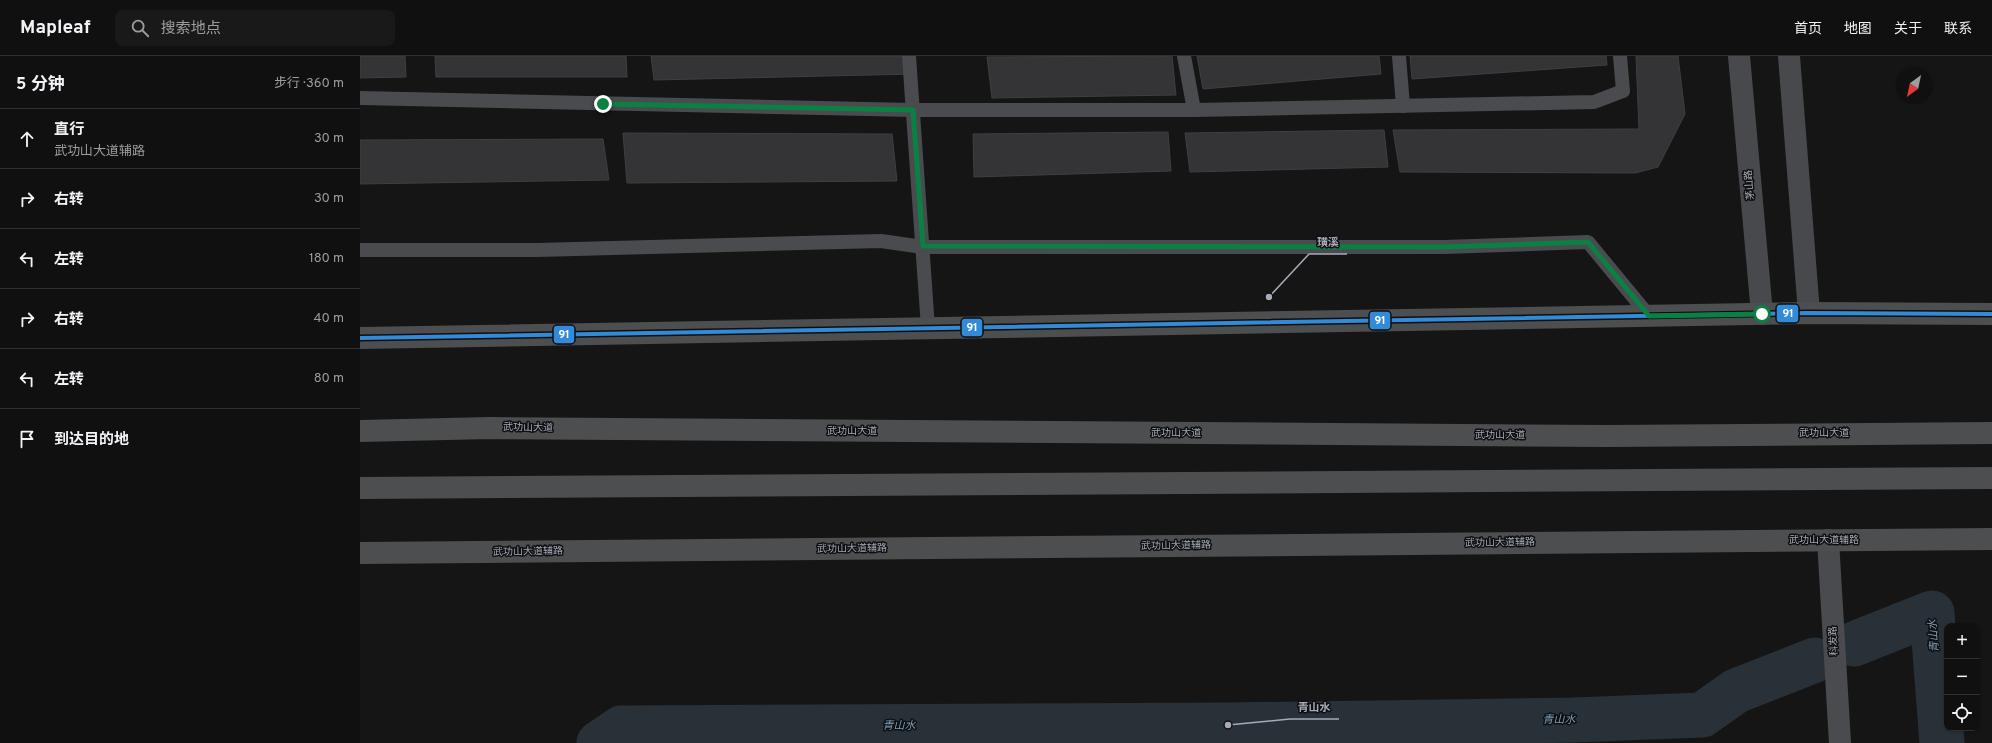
<!DOCTYPE html>
<html lang="zh">
<head>
<meta charset="utf-8">
<style>
  body { margin:0; font-family:Overpass,"Noto Sans SC",sans-serif; background:#191919; color:#f1f3f6 }
  .controls { position:absolute; right:12px; bottom:12px; display:grid; overflow:hidden; border-radius:8px; box-shadow:0 1px 3px #0004 }
  .controls button { width:36px; height:36px; display:grid; place-items:center; padding:0; border:0; border-bottom:1px solid #303030; background:#101010; color:#f1f3f6; font:20px sans-serif }
  .compass { position:absolute; left:1536px; top:12px; width:36px; height:36px; border-radius:50%; background:#101010; box-shadow:0 1px 3px #0004; rotate:213deg }
  .stop { position:absolute; width:12px; height:12px; margin:-9px; border:3px solid #0b8043; border-radius:50%; background:#fff }
  .stop.end { background:#0b8043; border-color:#fff; box-shadow:0 1px 4px #0008 }
  .list { margin:0; padding:0; list-style:none }
  h2 { display:flex; justify-content:space-between; align-items:center; height:52px; margin:0; padding:0 16px; font-size:17px }
  h2 small { font-size:13px; font-weight:400; color:#9c9d9f }
  .list li { display:grid; grid-template-columns:26px 1fr auto; gap:12px; align-items:center; box-sizing:border-box; height:60px; padding:0 16px; border-top:1px solid #303030 }
  .list b { display:block; font-size:15px; white-space:nowrap }
  .list p { margin:0; font-size:13px; white-space:nowrap; color:#9c9d9f }
  .list em { font-size:13px; font-style:normal; color:#9c9d9f }
  .icon { flex:none; width:22px; height:22px; fill:none; stroke:currentColor; stroke-width:2; stroke-linecap:round; stroke-linejoin:round }
  .map { position:relative; flex:none; width:1632px; height:687px; overflow:hidden }
  header { display:flex; align-items:center; gap:24px; box-sizing:border-box; height:56px; padding:0 20px; background:#101010; border-bottom:1px solid #303030 }
  header strong { font-size:19px }
  nav { display:flex; gap:22px; margin-inline-start:auto; font-size:14px }
  .search { width:280px; height:36px; background:#191919; display:flex; align-items:center; gap:10px; box-sizing:border-box; padding:0 14px; border-radius:8px; color:#9c9d9f; font-size:15px }
  main { display:flex }
  aside { flex:1; background:#101010 }
  .map>svg:first-child { display:block }
  .lines { fill:none; stroke-linecap:round; stroke-linejoin:round }
  .river { stroke:#283138; stroke-width:45 }
  .building { fill:#343436; stroke:#3e3f42 }
  .service { stroke:#494b4e; stroke-width:14 }
  .minor { stroke:#494b4e; stroke-width:22 }
  .secondary { stroke:#48494d; stroke-width:22 }
  .primary { stroke:#4c4e50; stroke-width:22 }
  .trunk { stroke:#4c4e50; stroke-width:22 }
  .bus-1-casing { stroke:#0f0f11; stroke-width:7 }
  .bus-1 { stroke:#338bd7; stroke-width:4 }
  .route { stroke:#0b8043; stroke-width:5 }
  .labels { text-anchor:middle; dominant-baseline:central; stroke-width:3; stroke-linejoin:round; paint-order:stroke }
  .street-label { font-size:10px; fill:#a5acb8; stroke:#0f0f11 }
  .water-label { font-size:11px; font-style:italic; fill:#799db5; stroke:#0f0f11 }
  .leader { fill:none; stroke:#a5acb8; stroke-width:1.5 }
  .callout-dot { fill:#a5acb8; stroke:#0f0f11; stroke-width:1.5 }
  .callout-label { font-size:11px; text-anchor:middle; font-weight:bold; fill:#a5acb8; stroke:#0f0f11; stroke-width:3; stroke-linejoin:round; paint-order:stroke }
  .line-badge { stroke:#0f0f11; stroke-width:1.5 }
  .badge-label { font-size:11px; text-anchor:middle; font-weight:bold; fill:#fff }
</style>
</head>
<body>
<header>
<strong>Mapleaf</strong>
<div class="search"><svg class="icon" aria-label="search" viewBox="0 0 24 24"><circle cx="10" cy="10" r="6"/><path d="M15 15l6 6"/></svg>搜索地点</div>
<nav><a>首页</a><a>地图</a><a>关于</a><a>联系</a></nav>
</header>
<main>
<aside>
<h2>5 分钟<small>步行 · 360 m</small></h2>
<ul class="list">
<li><svg class="icon" aria-label="ahead" viewBox="0 0 24 24"><path d="M12 20V5M6 11l6-6 6 6"/></svg><div><b>直行</b><p>武功山大道辅路</p></div><em>30 m</em></li>
<li><svg class="icon" aria-label="right" viewBox="0 0 24 24"><path d="M7 20v-9h11M14 6l5 5-5 5"/></svg><div><b>右转</b></div><em>30 m</em></li>
<li><svg class="icon" aria-label="left" viewBox="0 0 24 24"><path d="M17 20v-9H6M10 6l-5 5 5 5"/></svg><div><b>左转</b></div><em>180 m</em></li>
<li><svg class="icon" aria-label="right" viewBox="0 0 24 24"><path d="M7 20v-9h11M14 6l5 5-5 5"/></svg><div><b>右转</b></div><em>40 m</em></li>
<li><svg class="icon" aria-label="left" viewBox="0 0 24 24"><path d="M17 20v-9H6M10 6l-5 5 5 5"/></svg><div><b>左转</b></div><em>80 m</em></li>
<li><svg class="icon" aria-label="arrive" viewBox="0 0 24 24"><path d="M6 21V4h12l-3 4 3 4H6"/></svg><div><b>到达目的地</b></div></li>
</ul>
</aside>
<div class="map">
<svg width="1632" height="687" viewBox="0 0 1632 687">
  <rect width="100%" height="100%" fill="#151515"/>
  <g class="lines">
    <g class="river">
      <path d="M 1494,588 L 1572,557 L 1582,687"/>
      <path d="M 239,687 L 261,672 L 868,669 L 1214,664 L 1342,659 L 1376,635 L 1455,604"/>
    </g>
  </g>
  <g class="building">
    <path d="M 0,0 L 45,0 L 46,21 L 0,22 Z"/>
    <path d="M 75,0 L 266,0 L 267,21 L 76,21 Z"/>
    <path d="M 291,0 L 551,0 L 554,18 L 294,24 Z"/>
    <path d="M 812,0 L 816,39 L 632,42 L 627,1 Z"/>
    <path d="M 837,0 L 1019,0 L 1021,18 L 843,33 Z"/>
    <path d="M 1050,0 L 1246,0 L 1247,9 L 1052,23 Z"/>
    <path d="M 1276,0 L 1318,0 L 1325,58 L 1298,111 L 1275,117 L 1040,116 L 1033,74 L 1279,73 Z"/>
    <path d="M 1024,74 L 1028,111 L 830,116 L 825,77 Z"/>
    <path d="M 808,76 L 811,115 L 614,121 L 613,78 Z"/>
    <path d="M 263,77 L 532,78 L 537,125 L 267,127 Z"/>
    <path d="M 243,83 L 249,124 L 0,128 L 0,84 Z"/>
  </g>
  <g class="lines">
    <g class="service">
      <path d="M 549,0 L 568,272"/>
      <path d="M 824,0 L 834,54"/>
      <path d="M 1039,0 L 1043,50"/>
      <path d="M 0,42 L 553,54 L 834,54 L 1234,46 L 1263,35 L 1260,0"/>
      <path d="M 0,194 L 177,194 L 521,185 L 563,191 L 1084,191 L 1228,186 L 1289,260"/>
    </g>
    <path class="minor" d="M 1468,484 L 1480,687"/>
    <g class="secondary">
      <path d="M 1379,0 L 1402,258"/>
      <path d="M 1429,0 L 1449,257"/>
    </g>
    <g class="primary">
      <path d="M 0,282 L 1449,257 L 1632,258"/>
      <path d="M 0,497 L 1632,483"/>
    </g>
    <g class="trunk">
      <path d="M 0,375 L 130,372 L 1247,380 L 1632,377"/>
      <path d="M 0,432 L 1632,422"/>
    </g>
    <g class="bus-1-casing">
      <path id="bus-1" d="M 0,282 L 1449,257 L 1632,258"/>
    </g>
    <use href="#bus-1" class="bus-1"/>
  </g>
  <g class="lines">
    <path class="route" d="M 243,48 L 553,54 L 563,190 L 1084,191 L 1228,186 L 1289,260 L 1402,258"/>
  </g>
  <g class="labels">
    <g class="street-label">
      <text transform="translate(1390 129) rotate(-95)">茅山路</text>
      <text transform="translate(168 372) rotate(1)">武功山大道</text>
      <text x="492" y="375">武功山大道</text>
      <text x="816" y="377">武功山大道</text>
      <text x="1464" y="377">武功山大道</text>
      <text x="1140" y="379">武功山大道</text>
      <text x="1464" y="484">武功山大道辅路</text>
      <text transform="translate(1140 487) rotate(-1)">武功山大道辅路</text>
      <text transform="translate(816 490) rotate(-1)">武功山大道辅路</text>
      <text transform="translate(492 493) rotate(-1)">武功山大道辅路</text>
      <text transform="translate(168 496) rotate(-1)">武功山大道辅路</text>
      <text transform="translate(1474 585) rotate(-93)">科发路</text>
    </g>
    <g class="water-label">
      <text transform="translate(1574 580) rotate(-94)">青山水</text>
      <text transform="translate(1199 664) rotate(-1)">青山水</text>
      <text x="539" y="670">青山水</text>
    </g>
  </g>
  <path class="leader" d="M909 241L949 198H987M868 669L930 663H979"/>
  <g class="callout-dot">
    <circle cx="909" cy="241" r="4"/>
    <circle cx="868" cy="669" r="4"/>
  </g>
  <g class="callout-label">
    <text x="968" y="190">璜溪</text>
    <text x="954" y="655">青山水</text>
  </g>
  <g class="line-badge">
    <rect x="1416" y="248" width="23" height="19" rx="4" fill="#338bd7"/>
    <rect x="1009" y="255" width="22" height="19" rx="4" fill="#338bd7"/>
    <rect x="601" y="262" width="22" height="19" rx="4" fill="#338bd7"/>
    <rect x="193" y="269" width="22" height="19" rx="4" fill="#338bd7"/>
  </g>
  <g class="badge-label">
    <text x="1428" y="261">91</text>
    <text x="1020" y="268">91</text>
    <text x="612" y="275">91</text>
    <text x="204" y="282">91</text>
  </g>
</svg>
<div class="controls">
<button>+</button>
<button>−</button>
<button><svg class="icon" aria-label="locate" viewBox="0 0 24 24"><circle cx="12" cy="12" r="6"/><path d="M12 2v4M12 18v4M2 12h4M18 12h4"/></svg></button>
</div>
<svg class="compass" viewBox="-18 -18 36 36"><path d="M0-13l5 13h-10z" fill="#e53935"/><path d="M0 13l5-13h-10z" fill="#9c9d9f"/></svg>
<div class="stop" style="left:1402px;top:258px"></div>
<div class="stop end" style="left:243px;top:48px"></div>
</div>
</main>
</body>
</html>
